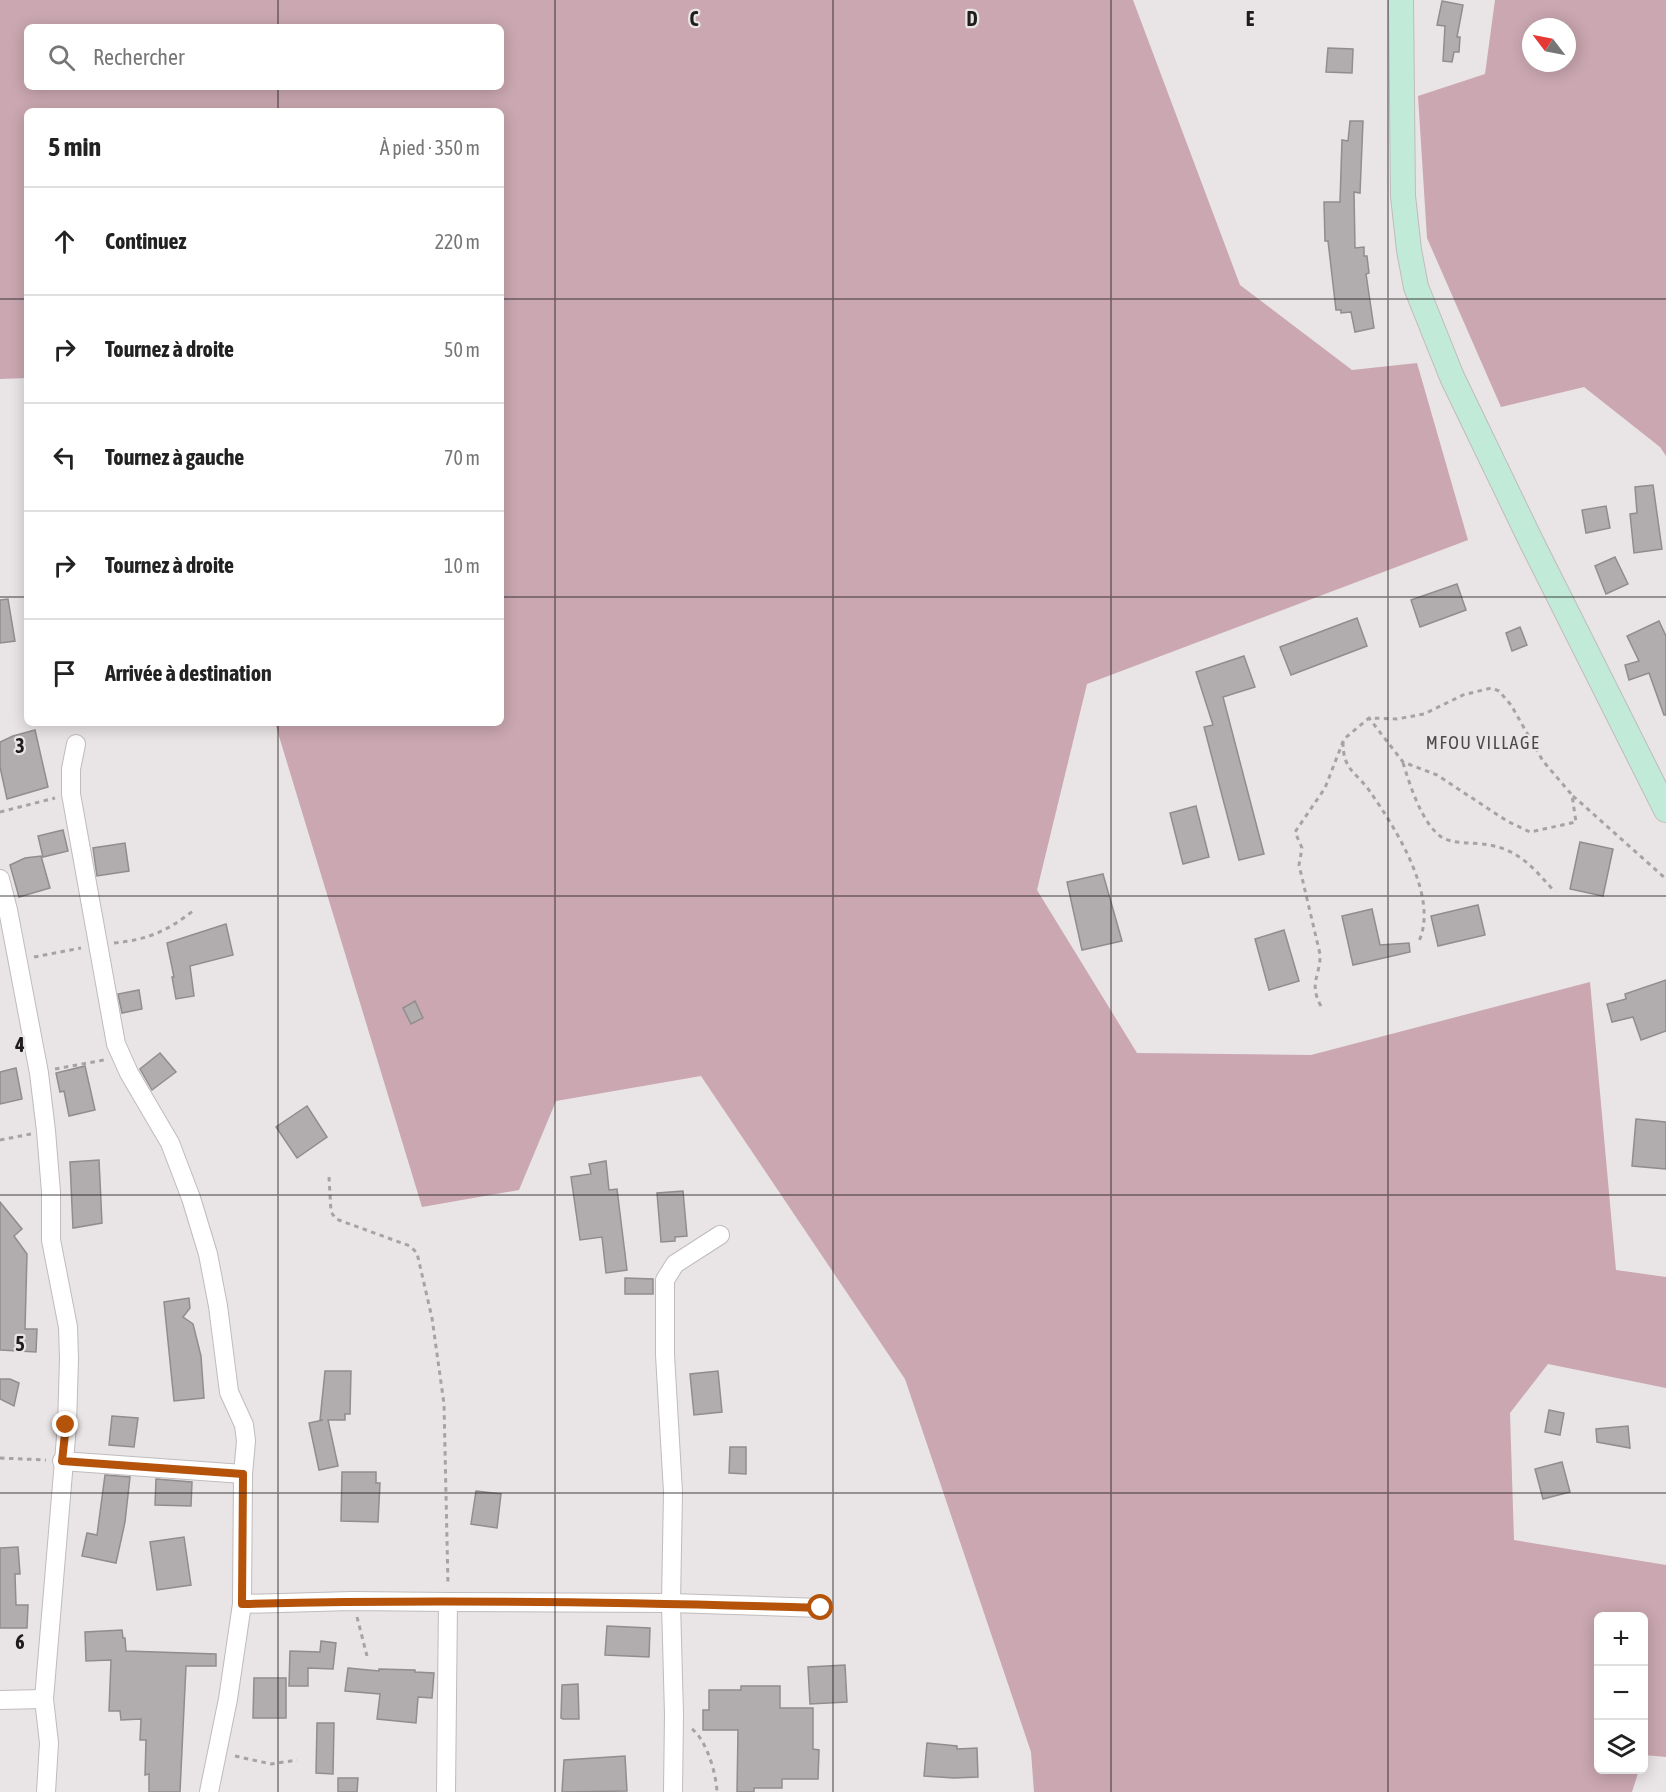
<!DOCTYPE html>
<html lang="fr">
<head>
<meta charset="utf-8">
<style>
  body { margin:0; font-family:"Asap Condensed",sans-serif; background:#f6f6f6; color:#222 }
  .controls { position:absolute; right:18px; bottom:18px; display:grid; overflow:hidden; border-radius:9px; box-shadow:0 3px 15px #0003 }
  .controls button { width:54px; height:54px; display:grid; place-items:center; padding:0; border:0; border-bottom:2px solid #e0e0e0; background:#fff; color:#222; font:30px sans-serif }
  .compass { position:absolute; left:1522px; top:18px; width:54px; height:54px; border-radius:50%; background:#fff; box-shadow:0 3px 15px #0003; rotate:302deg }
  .stop { position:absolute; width:18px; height:18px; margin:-14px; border:4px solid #b45309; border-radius:50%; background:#fff }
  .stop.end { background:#b45309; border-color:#fff; box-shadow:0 2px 6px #0008 }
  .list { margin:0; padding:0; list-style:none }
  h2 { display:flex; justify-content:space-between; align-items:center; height:78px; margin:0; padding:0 24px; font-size:26px }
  h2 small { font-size:20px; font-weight:400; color:#767676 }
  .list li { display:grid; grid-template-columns:39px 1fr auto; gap:18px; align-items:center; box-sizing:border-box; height:108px; padding:0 24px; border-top:2px solid #e0e0e0 }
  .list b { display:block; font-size:22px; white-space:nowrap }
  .list em { font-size:20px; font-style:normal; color:#767676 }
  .icon { flex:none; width:33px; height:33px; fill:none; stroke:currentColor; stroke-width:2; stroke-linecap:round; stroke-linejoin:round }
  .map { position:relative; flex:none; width:1666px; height:1792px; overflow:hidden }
  .search { position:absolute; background:#fff; box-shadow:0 3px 15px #0003; left:24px; top:24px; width:480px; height:66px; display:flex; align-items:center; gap:15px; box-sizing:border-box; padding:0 21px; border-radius:9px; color:#767676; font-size:22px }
  .panel { position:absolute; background:#fff; box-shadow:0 3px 15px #0003; left:24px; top:108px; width:480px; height:618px; border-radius:9px }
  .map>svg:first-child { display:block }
  .forest { fill:#caa7b1; fill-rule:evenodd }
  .building { fill:#b1acad; stroke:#918d8e; stroke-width:1.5 }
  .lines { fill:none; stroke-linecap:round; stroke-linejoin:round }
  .minor-casing { stroke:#c0bbbc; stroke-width:20 }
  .secondary-casing { stroke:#c0bbbc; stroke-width:26 }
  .path { stroke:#a7a3a4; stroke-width:3; stroke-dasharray:4.5 4.5; stroke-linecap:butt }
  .minor { stroke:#fff; stroke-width:18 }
  .secondary { stroke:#c2ead9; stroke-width:24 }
  .route { stroke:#b45309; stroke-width:8 }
  .grid { fill:none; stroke:#1e1c1d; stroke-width:1.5; stroke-opacity:0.55 }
  .labels { text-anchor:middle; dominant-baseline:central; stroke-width:4.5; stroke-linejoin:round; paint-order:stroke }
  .quarter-label { font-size:18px; letter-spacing:1.5px; fill:#4d494a; stroke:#e9e4e5 }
  .grid-label { font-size:20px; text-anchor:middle; font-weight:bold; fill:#1e1c1d; stroke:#e9e4e5; stroke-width:4.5; stroke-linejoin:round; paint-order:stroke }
</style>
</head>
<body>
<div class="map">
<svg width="1666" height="1792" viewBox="0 0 1666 1792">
  <rect width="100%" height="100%" fill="#e9e4e5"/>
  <g class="forest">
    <path d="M 0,0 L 1133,0 L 1240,285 L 1352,370 L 1417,363 L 1468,540 L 1087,684 L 1037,890 L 1137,1053 L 1311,1055 L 1590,982 L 1616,1270 L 1666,1277 L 1666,1388 L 1548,1364 L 1510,1413 L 1514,1540 L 1666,1565 L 1666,1757 L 1644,1755 L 1644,1616 L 1598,1616 L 1598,1770 L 1639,1770 L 1632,1792 L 1034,1792 L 1031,1752 L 905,1379 L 701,1076 L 556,1101 L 519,1190 L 422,1207 L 275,723 L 501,723 L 501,111 L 27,111 L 27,378 L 0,379 ZM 27,27 L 501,27 L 501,87 L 27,87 Z"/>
    <path d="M 1495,0 L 1666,0 L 1666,456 L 1660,447 L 1584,387 L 1501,407 L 1427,238 L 1418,96 L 1485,74 ZM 1531,27 L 1567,27 L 1567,63 L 1531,63 Z"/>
  </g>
  <g class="building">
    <path d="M 1442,1 L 1463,5 L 1457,37 L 1460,37 L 1459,52 L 1454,52 L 1452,62 L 1443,61 L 1445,26 L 1437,25 Z"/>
    <path d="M 1328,48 L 1353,49 L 1352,73 L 1326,72 Z"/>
    <path d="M 1350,121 L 1363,121 L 1360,193 L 1354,192 L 1355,248 L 1364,247 L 1364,256 L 1367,256 L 1369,273 L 1366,274 L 1374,328 L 1355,332 L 1351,312 L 1341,313 L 1341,310 L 1336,310 L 1328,241 L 1325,241 L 1324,202 L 1340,202 L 1342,140 L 1348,141 Z"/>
    <path d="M 1653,485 L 1662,549 L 1634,553 L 1630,514 L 1637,513 L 1635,487 Z"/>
    <path d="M 1606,506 L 1610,528 L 1586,533 L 1582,510 Z"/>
    <path d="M 1615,557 L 1628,584 L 1606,594 L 1595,566 Z"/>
    <path d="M 1457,584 L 1466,610 L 1420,627 L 1411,600 Z"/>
    <path d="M 8,599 L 15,641 L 0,643 L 0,600 Z"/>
    <path d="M 1357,618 L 1367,646 L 1291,675 L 1280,647 Z"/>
    <path d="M 1659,621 L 1666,636 L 1666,715 L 1664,715 L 1649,673 L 1629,680 L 1625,665 L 1639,661 L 1627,636 Z"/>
    <path d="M 1520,627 L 1527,645 L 1512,651 L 1506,633 Z"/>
    <path d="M 1244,656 L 1255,687 L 1223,697 L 1264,854 L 1239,860 L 1204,727 L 1213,725 L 1196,672 Z"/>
    <path d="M 35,730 L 48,787 L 7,799 L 0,767 L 0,742 L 13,736 Z"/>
    <path d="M 1196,806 L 1209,857 L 1183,864 L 1170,813 Z"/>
    <path d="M 63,830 L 68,851 L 43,857 L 38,836 Z"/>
    <path d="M 1580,842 L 1613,849 L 1603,896 L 1570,889 Z"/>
    <path d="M 125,843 L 129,871 L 97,876 L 93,848 Z"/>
    <path d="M 41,856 L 50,888 L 19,897 L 10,865 L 25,858 Z"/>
    <path d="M 1103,874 L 1122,941 L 1082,950 L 1067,882 Z"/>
    <path d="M 1478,905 L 1485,935 L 1438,946 L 1431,916 Z"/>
    <path d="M 1372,909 L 1380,945 L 1409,943 L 1410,952 L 1353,965 L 1342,916 Z"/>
    <path d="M 226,924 L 233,955 L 190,966 L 194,996 L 176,999 L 172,977 L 174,977 L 167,943 Z"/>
    <path d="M 1284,930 L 1299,981 L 1269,990 L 1255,939 Z"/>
    <path d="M 1666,980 L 1666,1031 L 1641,1040 L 1633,1017 L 1612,1022 L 1607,1004 L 1626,999 L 1625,994 Z"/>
    <path d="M 139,990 L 142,1009 L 122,1013 L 118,994 Z"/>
    <path d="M 415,1001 L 423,1018 L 411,1024 L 403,1008 Z"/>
    <path d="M 160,1053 L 176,1072 L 152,1090 L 140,1069 Z"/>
    <path d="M 85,1066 L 95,1110 L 69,1116 L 64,1091 L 60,1092 L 56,1073 Z"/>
    <path d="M 16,1068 L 22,1099 L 0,1104 L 0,1072 Z"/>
    <path d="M 307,1106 L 327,1137 L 297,1158 L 276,1127 Z"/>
    <path d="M 1636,1119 L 1666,1122 L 1666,1169 L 1632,1166 Z"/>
    <path d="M 99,1160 L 102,1223 L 73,1228 L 70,1162 Z"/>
    <path d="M 606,1161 L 609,1190 L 617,1189 L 627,1270 L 606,1273 L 602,1237 L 580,1240 L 571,1177 L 591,1174 L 589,1164 Z"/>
    <path d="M 683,1191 L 687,1236 L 675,1237 L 675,1241 L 661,1242 L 657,1193 Z"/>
    <path d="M 0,1202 L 22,1229 L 14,1236 L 27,1254 L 25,1329 L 37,1329 L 36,1352 L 0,1350 Z"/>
    <path d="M 625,1278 L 653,1279 L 653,1294 L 625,1294 Z"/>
    <path d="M 189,1298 L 190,1308 L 183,1317 L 193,1324 L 201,1356 L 204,1398 L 174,1401 L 164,1302 Z"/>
    <path d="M 325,1371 L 351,1371 L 350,1414 L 345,1414 L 345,1420 L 328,1420 L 338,1466 L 319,1470 L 309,1423 L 323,1420 L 320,1420 Z"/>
    <path d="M 718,1371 L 722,1412 L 694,1415 L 690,1374 Z"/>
    <path d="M 0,1379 L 10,1379 L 19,1383 L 14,1406 L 0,1399 Z"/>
    <path d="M 1549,1410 L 1564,1413 L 1560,1435 L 1545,1432 Z"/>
    <path d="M 112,1416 L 138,1418 L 134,1447 L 109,1445 Z"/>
    <path d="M 1628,1426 L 1630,1448 L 1597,1442 L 1596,1429 Z"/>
    <path d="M 730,1447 L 746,1447 L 746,1474 L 729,1473 Z"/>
    <path d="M 1562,1462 L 1570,1492 L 1543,1499 L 1535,1469 Z"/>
    <path d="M 342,1472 L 376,1472 L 376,1483 L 380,1483 L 378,1522 L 341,1521 Z"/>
    <path d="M 105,1475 L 130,1477 L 125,1522 L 116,1563 L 82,1556 L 87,1533 L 97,1535 Z"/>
    <path d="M 156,1479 L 192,1482 L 191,1506 L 155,1505 Z"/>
    <path d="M 476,1491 L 501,1494 L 497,1528 L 471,1524 Z"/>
    <path d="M 184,1537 L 191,1585 L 157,1590 L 150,1542 Z"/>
    <path d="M 18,1547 L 20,1574 L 15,1574 L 16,1605 L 28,1605 L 27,1628 L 0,1628 L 0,1548 Z"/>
    <path d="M 607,1626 L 650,1628 L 649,1657 L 605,1655 Z"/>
    <path d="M 122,1630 L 123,1638 L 125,1638 L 126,1651 L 216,1654 L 216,1666 L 186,1666 L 180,1792 L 149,1792 L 149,1774 L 145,1775 L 146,1740 L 140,1740 L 141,1719 L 121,1720 L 120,1711 L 109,1711 L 111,1660 L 86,1661 L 85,1632 Z"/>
    <path d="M 321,1641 L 336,1643 L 333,1669 L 308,1668 L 308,1686 L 289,1686 L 290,1651 L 320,1652 Z"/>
    <path d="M 845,1665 L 847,1702 L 810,1704 L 808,1667 Z"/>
    <path d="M 348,1668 L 379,1671 L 379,1669 L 415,1670 L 415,1672 L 434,1673 L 432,1698 L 418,1697 L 416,1723 L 377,1719 L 380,1694 L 345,1691 Z"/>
    <path d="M 254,1678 L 286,1678 L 286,1718 L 253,1718 Z"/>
    <path d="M 578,1684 L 579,1719 L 563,1719 L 561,1718 L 562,1685 Z"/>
    <path d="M 741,1686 L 780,1686 L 780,1708 L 813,1708 L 813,1749 L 819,1750 L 818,1779 L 782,1779 L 782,1788 L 754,1788 L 754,1792 L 737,1792 L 738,1730 L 703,1730 L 703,1710 L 709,1710 L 709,1690 L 741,1690 Z"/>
    <path d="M 317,1723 L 334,1723 L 333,1774 L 316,1773 Z"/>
    <path d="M 927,1743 L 957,1746 L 957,1749 L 977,1748 L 978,1777 L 954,1778 L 924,1776 Z"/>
    <path d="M 625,1756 L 627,1791 L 562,1792 L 564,1760 Z"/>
    <path d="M 338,1778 L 358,1778 L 357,1792 L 338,1792 Z"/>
  </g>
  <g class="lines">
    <g class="minor-casing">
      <g id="minor">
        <path d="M 76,744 L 71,769 L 71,794 L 116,1044 L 129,1073 L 170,1143 L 191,1198 L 208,1254 L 218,1306 L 229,1392 L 244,1425 L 246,1441 L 243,1474"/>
        <path d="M 0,879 L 8,910 L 39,1073 L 46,1131 L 51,1192 L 51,1240 L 68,1327 L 69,1359 L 67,1425 L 44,1699 L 49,1743 L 46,1792"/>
        <path d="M 62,1461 L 243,1474 L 242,1604 L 228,1699 L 209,1792"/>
        <path d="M 448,1602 L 671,1603 L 821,1608"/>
        <path d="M 242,1604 L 352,1601 L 448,1602 L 446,1792"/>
        <path d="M 0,1700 L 44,1699"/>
        <path d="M 673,1792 L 674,1715 L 671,1603 L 673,1492 L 665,1355 L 665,1280 L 675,1264 L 720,1235"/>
      </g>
    </g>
    <g class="secondary-casing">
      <path id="secondary" d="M 1401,0 L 1403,196 L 1409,250 L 1416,287 L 1452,377 L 1531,541 L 1666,810"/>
    </g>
    <g class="path">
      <path d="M 1343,742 C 1343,771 1356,771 1371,793 C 1396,829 1439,897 1419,941"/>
      <path d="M 1403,763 C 1410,785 1421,821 1440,836 C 1452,845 1475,842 1489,845 C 1520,850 1535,870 1555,892"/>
      <path d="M 1573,796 L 1666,879"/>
      <path d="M 0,812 L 55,798"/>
      <path d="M 114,943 C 147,940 168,931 194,910"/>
      <path d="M 34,957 L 81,948"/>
      <path d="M 1321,1006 C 1308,983 1321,975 1320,954 L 1299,865 L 1302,848 L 1295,832 L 1325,788 L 1344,739 L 1369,718 L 1397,719 L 1424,714 L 1463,695 L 1491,688 L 1499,691 L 1511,705 L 1543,761 L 1572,795 L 1576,822 L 1530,832 L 1507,821 L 1437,775 L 1403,762 L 1369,718"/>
      <path d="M 55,1069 L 104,1060"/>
      <path d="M 0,1140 L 31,1134"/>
      <path d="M 329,1177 L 331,1212 L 336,1219 L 410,1246 L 417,1253 L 432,1318 L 444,1404 L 448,1585"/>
      <path d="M 0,1458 L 46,1460"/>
      <path d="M 357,1617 L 367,1656"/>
      <path d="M 692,1729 C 707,1741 716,1773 717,1792"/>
      <path d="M 235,1756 L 271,1764 L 297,1760"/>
    </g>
    <use href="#minor" class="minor"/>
    <use href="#secondary" class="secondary"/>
  </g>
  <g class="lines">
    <path class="route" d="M 66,1425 L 62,1461 L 243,1474 L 242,1604 C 435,1599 628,1602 821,1608"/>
  </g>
  <path class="grid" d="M 278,0 L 278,27M 555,0 L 555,1792M 833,0 L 833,1792M 1111,0 L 1111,1792M 1388,0 L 1388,1792M 278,87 L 278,111M 0,299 L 27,299M 501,299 L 1666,299M 0,597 L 27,597M 501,597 L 1666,597M 278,723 L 278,1792M 0,896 L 1666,896M 0,1195 L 1666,1195M 0,1493 L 1666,1493"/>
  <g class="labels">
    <g class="quarter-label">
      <text x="1483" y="742">MFOU VILLAGE</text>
    </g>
  </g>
  <g class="grid-label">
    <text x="694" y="26">C</text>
    <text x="972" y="26">D</text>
    <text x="1250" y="26">E</text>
    <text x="20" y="753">3</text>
    <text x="20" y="1052">4</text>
    <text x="20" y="1351">5</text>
    <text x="20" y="1649">6</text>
  </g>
</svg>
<div class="controls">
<button>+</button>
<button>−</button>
<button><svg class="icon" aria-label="layers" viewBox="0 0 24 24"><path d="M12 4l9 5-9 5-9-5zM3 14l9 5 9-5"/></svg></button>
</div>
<svg class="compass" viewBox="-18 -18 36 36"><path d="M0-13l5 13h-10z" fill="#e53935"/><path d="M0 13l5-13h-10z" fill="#767676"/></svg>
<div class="stop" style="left:821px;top:1608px"></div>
<div class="stop end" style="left:66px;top:1425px"></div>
<div class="search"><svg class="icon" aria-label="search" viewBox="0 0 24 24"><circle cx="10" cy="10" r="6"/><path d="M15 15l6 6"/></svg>Rechercher</div>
<section class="panel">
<h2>5 min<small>À pied · 350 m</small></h2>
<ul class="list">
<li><svg class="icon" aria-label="ahead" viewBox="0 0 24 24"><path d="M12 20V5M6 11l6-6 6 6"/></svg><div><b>Continuez</b></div><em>220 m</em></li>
<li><svg class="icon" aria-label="right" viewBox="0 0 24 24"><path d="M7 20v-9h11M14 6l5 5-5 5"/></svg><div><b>Tournez à droite</b></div><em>50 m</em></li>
<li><svg class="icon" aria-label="left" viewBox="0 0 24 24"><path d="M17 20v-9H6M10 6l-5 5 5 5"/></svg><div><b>Tournez à gauche</b></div><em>70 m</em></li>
<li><svg class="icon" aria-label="right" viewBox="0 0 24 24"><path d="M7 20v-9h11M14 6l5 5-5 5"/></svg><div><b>Tournez à droite</b></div><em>10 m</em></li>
<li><svg class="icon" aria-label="arrive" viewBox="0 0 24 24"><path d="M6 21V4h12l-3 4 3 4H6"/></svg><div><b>Arrivée à destination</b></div></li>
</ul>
</section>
</div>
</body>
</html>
